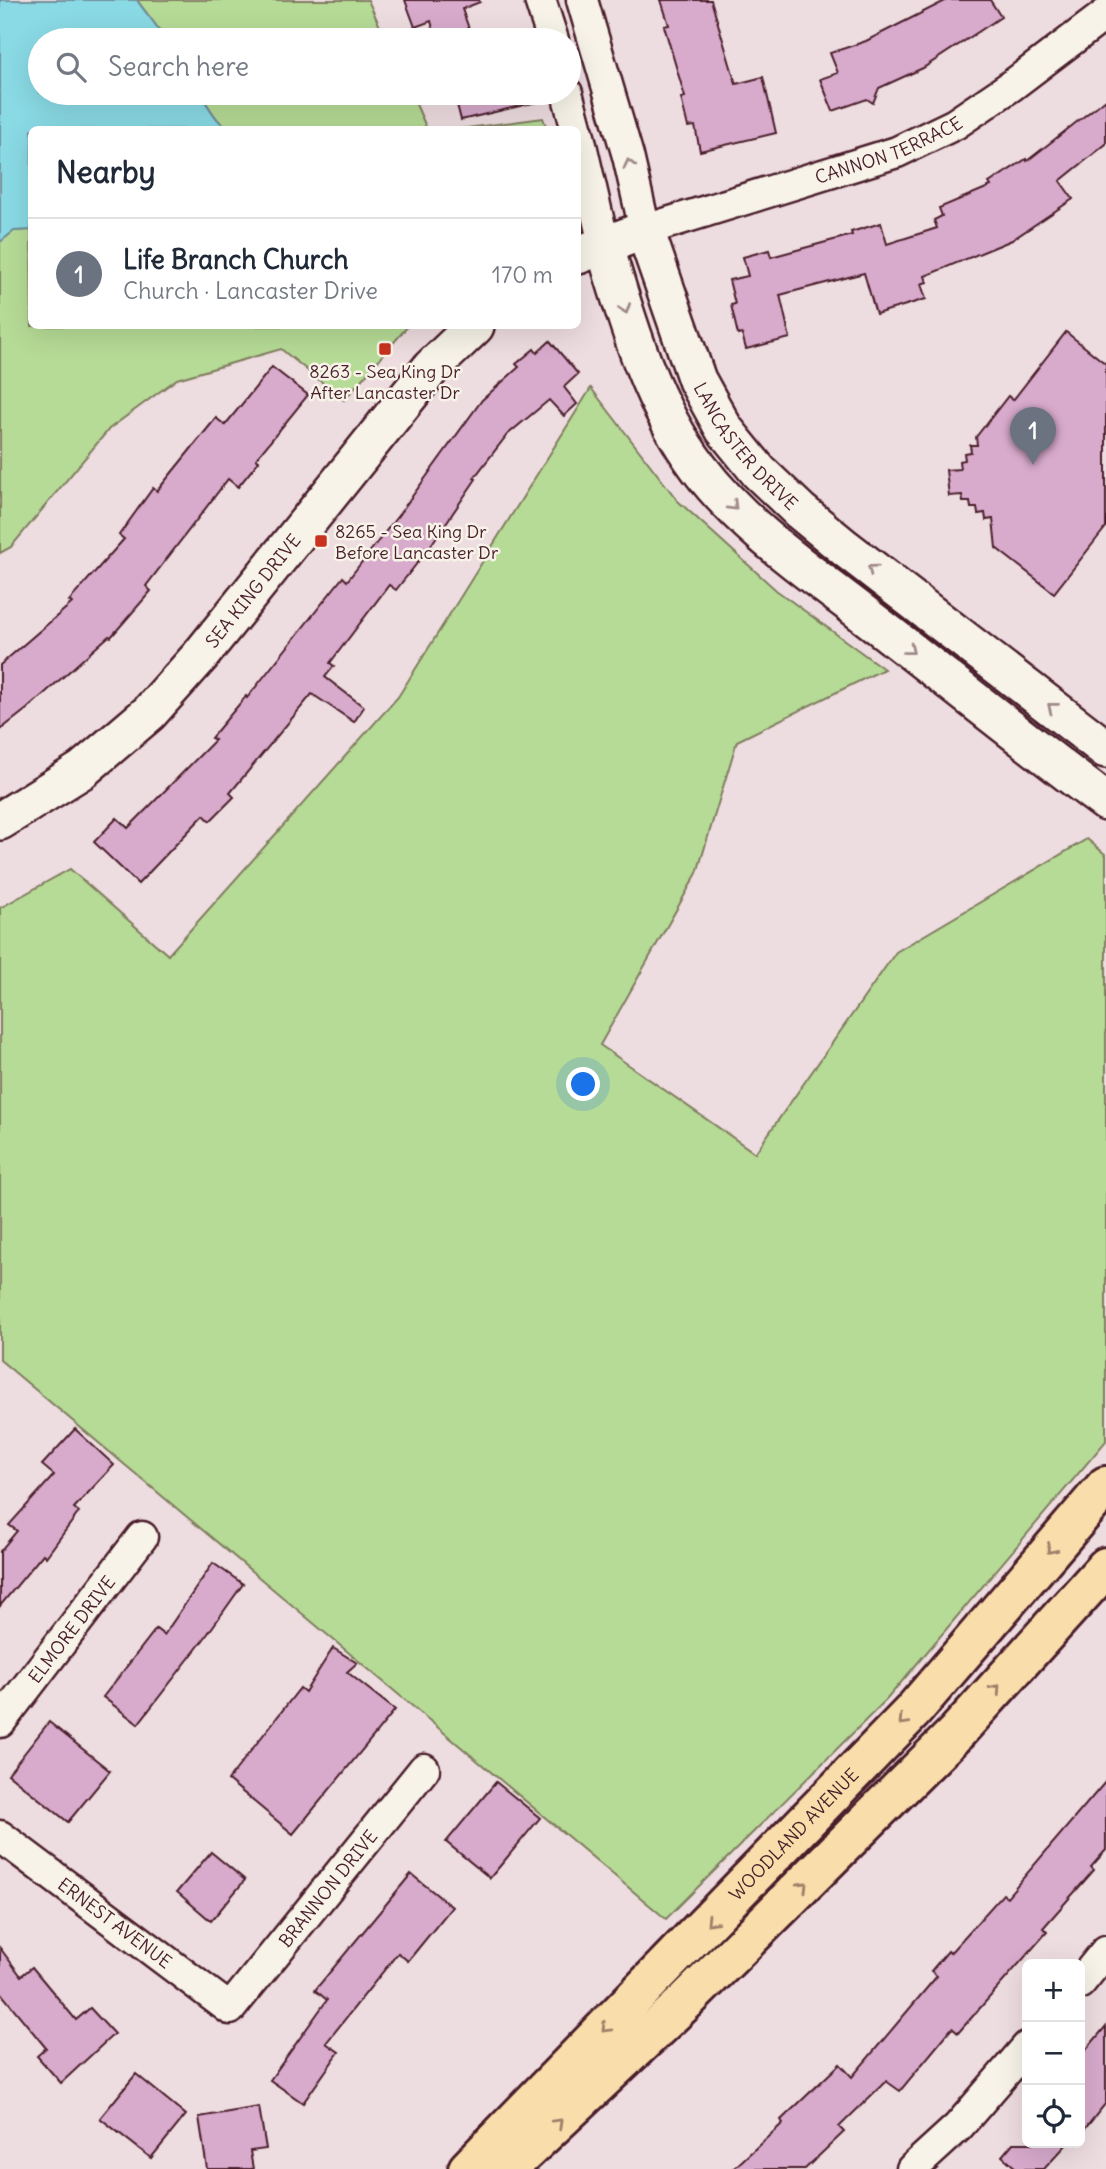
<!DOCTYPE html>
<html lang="en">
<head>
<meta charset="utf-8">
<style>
  body { margin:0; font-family:Delius,sans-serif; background:#f6f6f7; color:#1f2937 }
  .controls { position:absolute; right:21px; bottom:21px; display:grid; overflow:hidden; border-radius:10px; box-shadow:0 7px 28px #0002 }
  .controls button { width:63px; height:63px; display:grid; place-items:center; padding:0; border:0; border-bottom:2px solid #e0e1e3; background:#fff; color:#1f2937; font:35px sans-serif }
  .you { position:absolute; left:584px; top:1085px; width:24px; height:24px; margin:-18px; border:5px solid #fff; border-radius:50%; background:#1a73e8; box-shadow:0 0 0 10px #1a73e833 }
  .badge { display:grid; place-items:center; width:46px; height:46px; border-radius:50%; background:#c8321e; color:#fff; font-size:23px; font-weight:700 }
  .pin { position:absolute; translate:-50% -58px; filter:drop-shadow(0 2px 4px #0008) }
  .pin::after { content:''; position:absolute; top:37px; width:24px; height:21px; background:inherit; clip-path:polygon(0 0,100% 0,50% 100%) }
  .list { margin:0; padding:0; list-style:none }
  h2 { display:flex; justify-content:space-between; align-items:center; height:91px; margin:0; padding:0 28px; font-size:30px }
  h2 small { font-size:23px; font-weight:400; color:#747a83 }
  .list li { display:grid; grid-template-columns:46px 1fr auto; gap:21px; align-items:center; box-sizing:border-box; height:112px; padding:0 28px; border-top:2px solid #e0e1e3 }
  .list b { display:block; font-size:26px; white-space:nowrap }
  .list p { margin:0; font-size:23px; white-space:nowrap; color:#747a83 }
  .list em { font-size:23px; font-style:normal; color:#747a83 }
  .icon { flex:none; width:38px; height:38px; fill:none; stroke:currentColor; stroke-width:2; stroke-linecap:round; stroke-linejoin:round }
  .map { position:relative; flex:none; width:1106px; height:2169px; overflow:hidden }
  .search { position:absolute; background:#fff; box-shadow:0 7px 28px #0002; left:28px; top:28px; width:553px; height:77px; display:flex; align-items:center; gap:18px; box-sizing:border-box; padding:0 24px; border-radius:38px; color:#747a83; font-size:26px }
  .panel { position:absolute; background:#fff; box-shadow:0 7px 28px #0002; left:28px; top:126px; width:553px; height:203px; border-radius:10px }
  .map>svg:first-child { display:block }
  .green { fill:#b6db96; stroke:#807d60; stroke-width:2 }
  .water { fill:#89dae5; stroke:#708f9b; stroke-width:2 }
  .building { fill:#d8aacc; stroke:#4a1f2b; stroke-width:2 }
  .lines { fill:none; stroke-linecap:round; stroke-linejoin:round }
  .minor-casing { stroke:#4a1f2b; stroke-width:35 }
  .tertiary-casing { stroke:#4a1f2b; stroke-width:42 }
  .primary-casing { stroke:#4a1f2b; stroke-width:44 }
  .minor { stroke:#f7f3e8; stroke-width:30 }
  .tertiary { stroke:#f7f3e8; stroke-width:37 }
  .primary { stroke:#f9deab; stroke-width:38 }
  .oneway { stroke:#a0898a }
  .oneway2 { stroke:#a27e6b }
  .poi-dot { fill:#c8321e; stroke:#f7f3e8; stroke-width:2.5 }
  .labels { text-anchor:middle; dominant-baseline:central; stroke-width:5; stroke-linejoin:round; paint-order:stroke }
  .street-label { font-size:18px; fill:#4a1f2b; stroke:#f7f3e8 }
  .poi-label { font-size:18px; fill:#4a1f2b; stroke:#f7f3e8 }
</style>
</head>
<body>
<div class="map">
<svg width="1106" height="2169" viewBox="0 0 1106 2169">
  <rect width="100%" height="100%" fill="#eedde0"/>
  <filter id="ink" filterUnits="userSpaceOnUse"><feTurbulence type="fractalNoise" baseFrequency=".0143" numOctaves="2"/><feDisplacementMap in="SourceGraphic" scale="14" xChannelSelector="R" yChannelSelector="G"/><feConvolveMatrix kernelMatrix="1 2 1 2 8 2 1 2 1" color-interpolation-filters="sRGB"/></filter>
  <g filter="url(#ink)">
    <g class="green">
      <path d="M 137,0 L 368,0 L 386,40 L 162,40 L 160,31 Z"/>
      <path d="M 198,93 L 411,93 L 427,129 L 229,129 C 214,121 210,105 198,93 Z"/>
      <path d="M 543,118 L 547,129 L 460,129 Z"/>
      <path d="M 31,230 L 32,326 L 408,326 L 344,400 L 281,349 L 177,379 L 109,429 L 11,547 L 0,553 L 0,242 L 14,231 Z"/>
      <path d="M 591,388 L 678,501 L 776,590 L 884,669 L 737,741 L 697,873 L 600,1045 L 755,1153 L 896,952 L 1087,839 L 1106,855 L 1106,1441 L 887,1699 L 666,1919 L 0,1360 L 0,908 L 70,869 L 168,955 L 398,697 Z"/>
    </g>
    <path class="water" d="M 0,0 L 137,0 C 146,15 158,23 162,40 L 40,40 L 40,93 L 198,93 C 210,105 214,121 229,129 L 32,130 L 31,230 L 14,231 L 0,242 Z"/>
    <g class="building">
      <path d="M 405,0 L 479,0 L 480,2 L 462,9 L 473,40 L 436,40 L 431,21 L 415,27 Z"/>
      <path d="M 661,0 L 711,0 L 736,84 L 763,77 L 776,133 L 700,151 L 695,126 L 688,127 L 681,98 L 685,97 L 664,26 L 669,25 Z"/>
      <path d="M 947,0 L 990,0 L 1001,17 L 923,68 L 879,88 L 873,103 L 867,99 L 833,111 L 820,79 L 838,73 L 830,53 L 866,41 Z"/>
      <path d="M 454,93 L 536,93 L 537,102 L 461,120 Z"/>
      <path d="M 1106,99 L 1106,144 L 1060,181 L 1073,199 L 1012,240 L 925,276 L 927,282 L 921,284 L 926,299 L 876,314 L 864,273 L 780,295 L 790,338 L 746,349 L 742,334 L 738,335 L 731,305 L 735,304 L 729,280 L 748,276 L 743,257 L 769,250 L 771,257 L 852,235 L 851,232 L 881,223 L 887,244 L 937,228 L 934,220 L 942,216 L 939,208 L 991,186 L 989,183 L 1026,159 L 1027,161 Z"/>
      <path d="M 1066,332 L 1106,364 L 1106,527 L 1054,593 L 996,548 L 993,519 L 986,520 L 985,513 L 978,514 L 977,508 L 971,508 L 970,502 L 963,502 L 962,495 L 949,496 L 946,470 L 960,469 L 959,461 L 965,460 L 964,453 L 971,452 L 970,445 L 977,445 L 976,437 L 1008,396 L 1013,400 Z"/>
      <path d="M 550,341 L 578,374 L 564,387 L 577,404 L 564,416 L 549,400 L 507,435 L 474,478 L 476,479 L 429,548 L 396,590 L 389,585 L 330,663 L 334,666 L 325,677 L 364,707 L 354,722 L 312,694 L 230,793 L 234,797 L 210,821 L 204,815 L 138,884 L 94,842 L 117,818 L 128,828 L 215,740 L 211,738 L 246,696 L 247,698 L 343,577 L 347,581 L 400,513 L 482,400 L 519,367 L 516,364 L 534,349 L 537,353 Z"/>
      <path d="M 272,367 L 308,395 L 256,459 L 259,461 L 238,487 L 228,479 L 146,586 L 151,591 L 111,637 L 109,636 L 27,709 L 0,730 L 0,665 L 72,603 L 69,601 L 124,539 L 119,535 L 153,488 L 157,491 L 216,418 L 225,425 Z"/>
      <path d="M 75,1429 L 114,1465 L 74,1508 L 79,1512 L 46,1557 L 43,1554 L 0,1606 L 0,1551 L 17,1531 L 9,1525 L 54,1475 L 42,1465 Z"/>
      <path d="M 213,1563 L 243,1584 L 204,1639 L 138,1724 L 103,1697 L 156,1629 L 164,1635 Z"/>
      <path d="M 333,1648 L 357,1663 L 347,1672 L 395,1710 L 293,1834 L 228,1780 L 300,1688 L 305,1692 Z"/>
      <path d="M 49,1722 L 110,1771 L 68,1822 L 8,1774 Z"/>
      <path d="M 1106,1781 L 1106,1850 L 1091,1867 L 1094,1870 L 1043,1928 L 1047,1932 L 958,2033 L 952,2028 L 900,2091 L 886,2081 L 839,2127 L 844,2132 L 805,2169 L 733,2169 L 783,2123 L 781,2120 L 840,2064 L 852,2077 L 937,1976 L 931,1971 L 948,1951 L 950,1953 L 1003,1894 L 1007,1897 Z"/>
      <path d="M 496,1782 L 540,1818 L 490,1878 L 446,1842 Z"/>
      <path d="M 211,1852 L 245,1880 L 211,1921 L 177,1892 Z"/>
      <path d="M 411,1874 L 452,1907 L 408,1961 L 398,1953 L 326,2043 L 339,2052 L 303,2103 L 270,2080 L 327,2000 L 315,1990 Z"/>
      <path d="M 0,1948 L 21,1976 L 32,1967 L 76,2020 L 90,2008 L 114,2034 L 61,2083 L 37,2056 L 46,2048 L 0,1992 Z"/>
      <path d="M 1106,2026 L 1106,2103 L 1080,2135 L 1080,2057 Z"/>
      <path d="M 136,2074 L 186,2115 L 151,2158 L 100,2118 Z"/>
      <path d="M 259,2107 L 266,2149 L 250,2151 L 253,2169 L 207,2169 L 199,2117 Z"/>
      <path d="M 1013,2143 L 1068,2143 L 1044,2169 L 1017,2169 L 1002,2156 Z"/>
    </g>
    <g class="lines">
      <g class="minor-casing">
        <g id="minor">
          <path d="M 540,0 L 553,40"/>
          <path id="s1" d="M 582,0 L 628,156 L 645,230 L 897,152 L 955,124 L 1011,86 L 1106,14"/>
          <path d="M 567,93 L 577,130"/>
          <path d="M 578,132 L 604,244"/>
          <path id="s2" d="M 0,1722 L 142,1537"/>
          <path id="s3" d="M 0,1836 L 230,2009 L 424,1769"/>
          <path d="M 1080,1983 L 1106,1951"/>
          <path d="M 912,2169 L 958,2127 L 1027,2047"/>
        </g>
      </g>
      <g class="tertiary-casing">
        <g id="tertiary">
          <path d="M 604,244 C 627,321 650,403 699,468 C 745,529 811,573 870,619 C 949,680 1026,742 1106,802"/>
          <path id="s4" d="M 578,255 L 645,230 L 697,380 L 724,429 L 759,472 L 800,511 L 845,548 L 1106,749"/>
          <path id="s5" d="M 0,821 L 82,770 L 149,713 L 200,656 L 431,368 L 475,326"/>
        </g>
      </g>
      <g class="primary-casing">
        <g id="primary">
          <path id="s6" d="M 468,2169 L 912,1712 L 1106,1486"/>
          <path d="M 507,2169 L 684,2003 L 956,1733 L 1106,1567"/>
        </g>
      </g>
      <use href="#minor" class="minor"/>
      <use href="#tertiary" class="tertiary"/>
      <use href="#primary" class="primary"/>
    </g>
    <defs><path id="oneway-chevron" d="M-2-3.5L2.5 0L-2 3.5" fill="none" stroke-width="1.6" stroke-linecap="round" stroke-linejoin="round" transform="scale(1.75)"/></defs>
    <g class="oneway">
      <use href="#oneway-chevron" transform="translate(629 164) rotate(-104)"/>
      <use href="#oneway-chevron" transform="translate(625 309) rotate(71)"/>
      <use href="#oneway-chevron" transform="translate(733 506) rotate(45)"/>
      <use href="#oneway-chevron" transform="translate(872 569) rotate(-143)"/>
      <use href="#oneway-chevron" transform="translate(910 650) rotate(38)"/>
      <use href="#oneway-chevron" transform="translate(1052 707) rotate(-142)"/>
    </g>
    <g class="oneway2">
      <use href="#oneway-chevron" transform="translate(1051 1549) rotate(131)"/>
      <use href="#oneway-chevron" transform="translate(996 1689) rotate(-48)"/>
      <use href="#oneway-chevron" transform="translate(903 1721) rotate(134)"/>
      <use href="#oneway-chevron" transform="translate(803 1886) rotate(-45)"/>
      <use href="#oneway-chevron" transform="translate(711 1921) rotate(134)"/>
      <use href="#oneway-chevron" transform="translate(606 2028) rotate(135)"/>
      <use href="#oneway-chevron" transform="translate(558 2123) rotate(-44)"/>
    </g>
  </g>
  <g class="poi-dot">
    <rect x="378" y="342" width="14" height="14" rx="3.5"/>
    <rect x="314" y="534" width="14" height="14" rx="3.5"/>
  </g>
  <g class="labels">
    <g class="street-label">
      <text stroke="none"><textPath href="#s1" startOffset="495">CANNON TERRACE</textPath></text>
      <text stroke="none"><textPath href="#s4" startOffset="313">LANCASTER DRIVE</textPath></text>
      <text stroke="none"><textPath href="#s5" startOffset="345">SEA KING DRIVE</textPath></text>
      <text stroke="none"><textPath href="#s2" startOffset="117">ELMORE DRIVE</textPath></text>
      <text stroke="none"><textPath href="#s6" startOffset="467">WOODLAND AVENUE</textPath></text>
      <text stroke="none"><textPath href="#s3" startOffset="443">BRANNON DRIVE</textPath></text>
      <text stroke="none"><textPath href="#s3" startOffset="144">ERNEST AVENUE</textPath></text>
    </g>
    <g class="poi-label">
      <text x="385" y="371">8263 - Sea King Dr<tspan x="385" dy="21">After Lancaster Dr</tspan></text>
      <text x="335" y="531" text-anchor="start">8265 - Sea King Dr<tspan x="335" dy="21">Before Lancaster Dr</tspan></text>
    </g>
  </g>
</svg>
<div class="controls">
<button>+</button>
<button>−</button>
<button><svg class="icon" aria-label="locate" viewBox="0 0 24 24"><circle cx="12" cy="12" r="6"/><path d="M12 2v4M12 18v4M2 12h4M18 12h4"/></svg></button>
</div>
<div class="you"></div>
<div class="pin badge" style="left:1033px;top:465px;background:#6b7280">1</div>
<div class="search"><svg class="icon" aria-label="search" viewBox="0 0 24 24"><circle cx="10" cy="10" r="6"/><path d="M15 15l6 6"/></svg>Search here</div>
<section class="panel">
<h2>Nearby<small></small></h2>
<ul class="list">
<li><span class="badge" style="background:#6b7280">1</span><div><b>Life Branch Church</b><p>Church · Lancaster Drive</p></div><em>170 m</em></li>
</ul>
</section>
</div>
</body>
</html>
